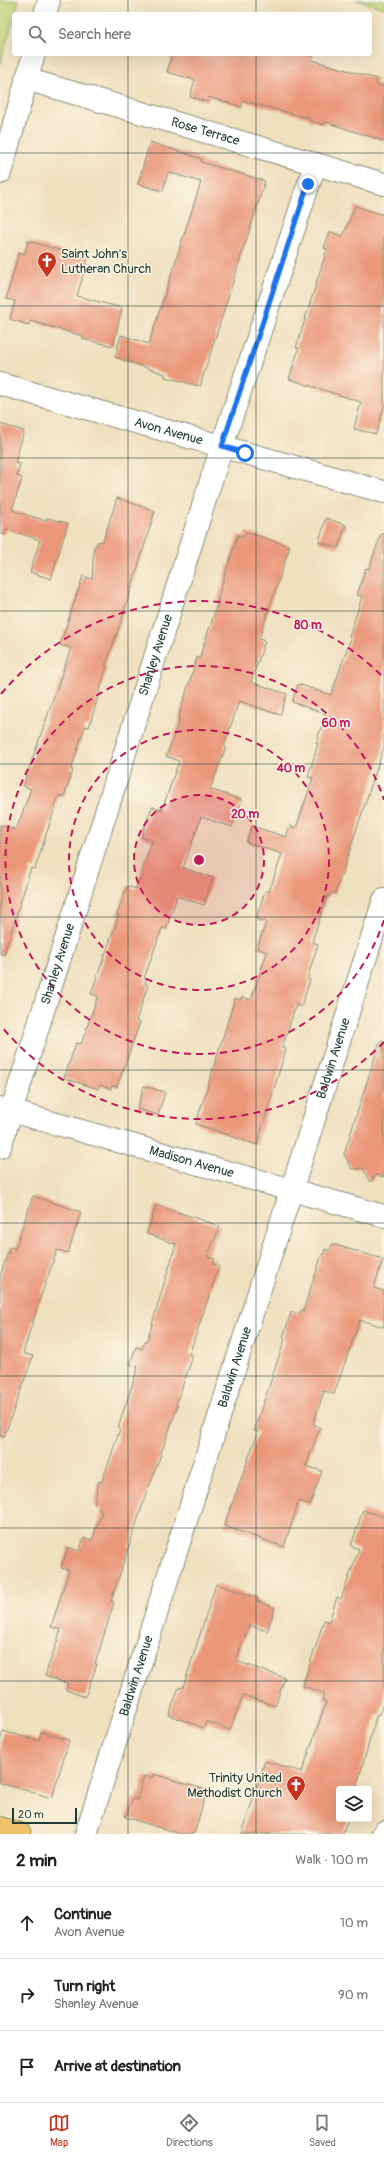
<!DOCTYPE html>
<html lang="en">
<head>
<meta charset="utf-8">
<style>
  body { margin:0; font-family:Pangolin,sans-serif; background:#f6f6f6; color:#202124 }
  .controls { position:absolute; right:12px; bottom:12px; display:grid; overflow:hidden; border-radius:4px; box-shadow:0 4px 16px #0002 }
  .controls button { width:36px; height:36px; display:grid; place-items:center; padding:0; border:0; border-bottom:1px solid #e0e0e0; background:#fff; color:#202124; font:20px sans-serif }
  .scale { position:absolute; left:12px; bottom:10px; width:65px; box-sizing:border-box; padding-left:4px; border:2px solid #1f3d34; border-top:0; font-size:11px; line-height:14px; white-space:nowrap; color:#1f3d34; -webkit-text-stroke:3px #fcf5e5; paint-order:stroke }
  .stop { position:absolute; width:12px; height:12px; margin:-9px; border:3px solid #1a73e8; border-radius:50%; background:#fff }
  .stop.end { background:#1a73e8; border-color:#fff; box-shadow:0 1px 4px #0008 }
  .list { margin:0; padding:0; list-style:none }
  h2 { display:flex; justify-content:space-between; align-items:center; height:52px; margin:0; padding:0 16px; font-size:17px }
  h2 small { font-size:13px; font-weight:400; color:#757577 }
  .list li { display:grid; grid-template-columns:26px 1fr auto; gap:12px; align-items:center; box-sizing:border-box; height:72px; padding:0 16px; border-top:1px solid #e0e0e0 }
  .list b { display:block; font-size:15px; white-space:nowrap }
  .list p { margin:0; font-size:13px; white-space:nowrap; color:#757577 }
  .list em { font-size:13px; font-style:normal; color:#757577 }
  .icon { flex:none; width:22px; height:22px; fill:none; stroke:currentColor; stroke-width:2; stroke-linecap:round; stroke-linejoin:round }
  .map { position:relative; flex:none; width:384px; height:1834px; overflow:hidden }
  .search { position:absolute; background:#fff; box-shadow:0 4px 16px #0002; left:12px; right:12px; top:12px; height:44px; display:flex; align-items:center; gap:10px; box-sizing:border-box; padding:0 14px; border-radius:4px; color:#757577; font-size:15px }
  .sheet { height:268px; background:#fff }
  nav { display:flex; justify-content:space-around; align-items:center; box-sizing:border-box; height:56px; border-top:1px solid #e0e0e0; background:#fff; font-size:11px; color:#757577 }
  nav a { display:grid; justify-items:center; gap:2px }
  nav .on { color:#c8321e }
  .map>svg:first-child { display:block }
  .green { fill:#bcd073; stroke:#6e8654 }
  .building { fill:#ea9779 }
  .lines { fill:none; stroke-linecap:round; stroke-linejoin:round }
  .minor-casing { stroke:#878e79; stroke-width:24 }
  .major-casing { stroke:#878e79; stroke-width:24 }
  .minor { stroke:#fff; stroke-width:22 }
  .major { stroke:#efc469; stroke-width:22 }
  .route { stroke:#1a73e8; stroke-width:5 }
  .grid { fill:none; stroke:#1f3d34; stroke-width:1; stroke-opacity:0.55 }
  .ring { fill:none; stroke:#c2185b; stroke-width:2; stroke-dasharray:7 5 }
  .labels { text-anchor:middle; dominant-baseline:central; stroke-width:3; stroke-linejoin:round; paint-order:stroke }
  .street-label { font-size:13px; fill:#1f3d34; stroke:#fcf5e5 }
  .poi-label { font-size:13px; fill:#1f3d34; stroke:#fcf5e5; text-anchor:start }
  .centre { fill:#c2185b; stroke:#fcf5e5; stroke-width:2 }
  .ring-label { font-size:12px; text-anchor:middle; font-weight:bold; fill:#c2185b; stroke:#fcf5e5; stroke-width:3; stroke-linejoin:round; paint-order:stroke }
</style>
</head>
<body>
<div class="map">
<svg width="384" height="1834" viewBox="0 0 384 1834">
  <rect width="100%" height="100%" fill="#fcf5e5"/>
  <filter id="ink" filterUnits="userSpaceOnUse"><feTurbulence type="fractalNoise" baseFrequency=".025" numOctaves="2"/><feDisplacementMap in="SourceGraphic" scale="8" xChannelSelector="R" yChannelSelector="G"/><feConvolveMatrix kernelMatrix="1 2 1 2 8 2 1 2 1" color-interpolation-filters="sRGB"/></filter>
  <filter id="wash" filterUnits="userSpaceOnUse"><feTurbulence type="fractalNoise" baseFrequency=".012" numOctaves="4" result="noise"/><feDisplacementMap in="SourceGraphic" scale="16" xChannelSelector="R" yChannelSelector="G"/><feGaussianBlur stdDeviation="0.9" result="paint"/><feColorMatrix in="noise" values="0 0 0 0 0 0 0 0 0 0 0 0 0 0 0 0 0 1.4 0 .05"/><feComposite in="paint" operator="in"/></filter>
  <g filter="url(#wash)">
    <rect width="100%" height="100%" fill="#efe0be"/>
    <g class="green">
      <path d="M 0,0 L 19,0 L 0,65 Z"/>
      <path d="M 356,0 L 384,0 L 384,8 Z"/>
    </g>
    <g id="blocks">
      <g class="building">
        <path d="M 172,54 L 313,54 L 312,60 L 377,79 L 376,84 L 384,87 L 384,141 L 325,122 L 324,125 L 309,120 L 309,118 L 243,101 L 242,107 L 209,97 L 208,102 L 190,97 L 195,80 L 167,72 Z"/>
        <path d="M 150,142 L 202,159 L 201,162 L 265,181 L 200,386 L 165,377 L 165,374 L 115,357 L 121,335 L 149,344 L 201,182 L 168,172 L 163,191 L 138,184 Z"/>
        <path d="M 355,206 L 384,215 L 384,407 L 376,434 L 354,429 L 361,402 L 289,379 L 299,348 L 296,348 L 327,249 L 324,248 L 330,232 L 343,236 Z"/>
        <path d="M 28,241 L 88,258 L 77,296 L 122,308 L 113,346 L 83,339 L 83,336 L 30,321 L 29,325 L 10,319 L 15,301 L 6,299 L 19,252 L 25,254 Z"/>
        <path d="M 0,424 L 24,431 L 15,463 L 20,464 L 17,476 L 22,478 L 12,510 L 46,521 L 47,518 L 68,523 L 51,579 L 30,572 L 40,540 L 6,529 L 4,534 L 0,534 Z"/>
        <path d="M 117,498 L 155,511 L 122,619 L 105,666 L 107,667 L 89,727 L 85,726 L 71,770 L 73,770 L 64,797 L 59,795 L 35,869 L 31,868 L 4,955 L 0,954 L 0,825 L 16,830 L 31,789 L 23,786 L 71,648 L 60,645 L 83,576 L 92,579 L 94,548 L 98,542 L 103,541 Z"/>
        <path d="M 326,518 L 346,525 L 338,548 L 319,542 Z"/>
        <path d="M 246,532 L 290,546 L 259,639 L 265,641 L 251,682 L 287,694 L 280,715 L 239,701 L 224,746 L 226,747 L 210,789 L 242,800 L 232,827 L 201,817 L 183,868 L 213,878 L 204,905 L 177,896 L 166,929 L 162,928 L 144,978 L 146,979 L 145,984 L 148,985 L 136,1021 L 140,1022 L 117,1087 L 112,1086 L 111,1089 L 100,1085 L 98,1089 L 64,1078 L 76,1043 L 81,1044 L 98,996 L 91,994 L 119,915 L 117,915 L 127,886 L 136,889 L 152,841 L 141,837 L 152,807 L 162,810 L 179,761 L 166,756 L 180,720 L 178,719 L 197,657 L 199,659 L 219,600 L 217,600 L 238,535 L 244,537 Z"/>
        <path d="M 381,534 L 384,534 L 384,747 L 335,894 L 330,893 L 329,897 L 327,896 L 312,942 L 318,944 L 307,979 L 310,980 L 301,1007 L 296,1005 L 282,1048 L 286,1049 L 257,1145 L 196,1124 L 235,998 L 241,1000 L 242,997 L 251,1000 L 267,952 L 257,948 L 266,922 L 256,919 L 265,891 L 269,892 L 282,854 L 246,842 L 252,826 L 286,837 L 290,826 L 296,828 L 313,778 L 308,777 L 318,744 L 316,743 L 326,714 L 292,702 L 298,684 L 331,695 L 351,638 L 349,637 L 362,597 L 357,595 L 366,568 L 369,569 Z"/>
        <path d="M 380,1041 L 384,1042 L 384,1177 L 376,1175 L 370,1182 L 363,1168 L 352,1169 L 344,1154 Z"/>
        <path d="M 144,1086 L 165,1092 L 158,1115 L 137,1109 Z"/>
        <path d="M 33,1196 L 81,1212 L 68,1253 L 57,1250 L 41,1296 L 23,1353 L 33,1356 L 4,1437 L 0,1436 L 0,1276 L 10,1247 L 15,1249 Z"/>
        <path d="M 156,1205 L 220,1226 L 207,1257 L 215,1259 L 213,1264 L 219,1266 L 189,1355 L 193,1356 L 176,1404 L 178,1405 L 150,1485 L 149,1485 L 111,1601 L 114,1602 L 95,1664 L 97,1664 L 85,1697 L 66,1690 L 68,1684 L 45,1676 L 61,1630 L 51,1627 L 69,1570 L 61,1568 L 68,1547 L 79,1551 L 84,1538 L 92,1540 L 102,1512 L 94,1504 L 99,1481 L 102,1482 L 120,1429 L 118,1428 L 138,1367 L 130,1364 L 136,1347 L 142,1349 L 145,1341 L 147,1341 L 176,1244 L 147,1234 Z"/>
        <path d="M 332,1244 L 383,1259 L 374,1288 L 384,1291 L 384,1327 L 360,1320 L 334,1394 L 324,1391 L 313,1424 L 320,1427 L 306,1466 L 322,1471 L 310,1505 L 299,1501 L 284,1547 L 224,1526 L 258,1432 L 254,1431 L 285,1339 L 283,1338 L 291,1312 L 299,1314 L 301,1310 L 303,1311 L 322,1254 L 324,1255 L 325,1249 L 330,1251 Z"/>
        <path d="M 363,1510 L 384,1517 L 384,1701 L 379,1715 L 377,1714 L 356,1788 L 359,1789 L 339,1789 L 339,1819 L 348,1819 L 343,1834 L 242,1834 L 265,1761 L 302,1772 L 326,1702 L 322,1701 L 324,1693 L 303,1686 L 324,1620 L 329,1622 L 337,1597 L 341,1599 L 359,1549 L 351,1546 Z"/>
        <path d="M 216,1584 L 258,1598 L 257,1601 L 275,1608 L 267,1631 L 249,1625 L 236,1661 L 285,1678 L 275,1706 L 243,1695 L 230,1730 L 206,1721 L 204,1728 L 169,1715 L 179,1687 L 183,1688 Z"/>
        <path d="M 3,1731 L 39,1741 L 41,1732 L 69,1740 L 52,1798 L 0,1783 L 0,1743 Z"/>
        <path d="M 153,1774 L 207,1790 L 195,1831 L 193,1834 L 181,1834 L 125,1817 L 133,1798 L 137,1800 L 144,1776 L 152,1778 Z"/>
      </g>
    </g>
  </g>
  <g filter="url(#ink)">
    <use href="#blocks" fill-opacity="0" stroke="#878e79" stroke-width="1"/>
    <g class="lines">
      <g class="minor-casing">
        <g id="minor">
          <path d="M 45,14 L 49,0"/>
          <path id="s1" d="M 26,79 L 384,184"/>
          <path d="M 0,173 L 34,54"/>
          <path id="s2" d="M 0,384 L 384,492"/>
          <path id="s3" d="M 0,1108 L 384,1216"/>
          <path id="s4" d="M 0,1147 L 222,446 L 315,165"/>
          <path id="s5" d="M 86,1834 L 384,900"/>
          <path d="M 383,1834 L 384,1832"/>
        </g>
      </g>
      <g class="major-casing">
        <path id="major" d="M 0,1828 L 20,1834"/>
      </g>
      <use href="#minor" class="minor"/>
      <use href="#major" class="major"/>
    </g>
  </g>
  <g class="lines" filter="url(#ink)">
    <path class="route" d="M 245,453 L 222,446 L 308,184"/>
  </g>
  <path class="grid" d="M 128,0 L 128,14M 256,0 L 256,14M 128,54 L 128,1834M 256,54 L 256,1834M 0,153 L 384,153M 0,306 L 384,306M 0,458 L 384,458M 0,611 L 384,611M 0,764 L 384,764M 0,917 L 384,917M 0,1070 L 384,1070M 0,1223 L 384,1223M 0,1376 L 384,1376M 0,1528 L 384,1528M 0,1681 L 384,1681"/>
  <circle cx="199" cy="860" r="65" fill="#c2185b" fill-opacity=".12"/>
  <g class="ring">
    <circle cx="199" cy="860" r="65"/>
    <circle cx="199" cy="860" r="130"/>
    <path d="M384 920A194 194 0 1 1 384 800"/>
    <path d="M384 1042A259 259 0 0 1 1 1026M1 694A259 259 0 0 1 384 678"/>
  </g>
  <defs>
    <g id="church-pin" transform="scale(1)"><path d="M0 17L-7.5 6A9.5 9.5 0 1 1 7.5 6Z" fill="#c8321e" stroke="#fcf5e5"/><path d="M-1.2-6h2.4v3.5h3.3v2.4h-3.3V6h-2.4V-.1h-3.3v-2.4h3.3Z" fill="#fff"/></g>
  </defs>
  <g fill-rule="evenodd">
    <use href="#church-pin" x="47" y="261"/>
    <use href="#church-pin" x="296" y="1785"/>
  </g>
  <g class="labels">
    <g class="street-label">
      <text stroke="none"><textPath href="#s1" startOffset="187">Rose Terrace</textPath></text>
      <text stroke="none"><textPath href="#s2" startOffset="175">Avon Avenue</textPath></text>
      <text stroke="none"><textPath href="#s4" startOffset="516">Shanley Avenue</textPath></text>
      <text stroke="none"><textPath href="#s4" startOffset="192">Shanley Avenue</textPath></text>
      <text stroke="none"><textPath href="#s5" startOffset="814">Baldwin Avenue</textPath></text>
      <text stroke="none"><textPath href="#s3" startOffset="199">Madison Avenue</textPath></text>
      <text stroke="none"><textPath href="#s5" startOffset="490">Baldwin Avenue</textPath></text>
      <text stroke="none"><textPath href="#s5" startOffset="166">Baldwin Avenue</textPath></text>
    </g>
    <g class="poi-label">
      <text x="61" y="254">Saint John's<tspan x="61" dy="15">Lutheran Church</tspan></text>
      <text x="282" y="1778" text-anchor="end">Trinity United<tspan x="282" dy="15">Methodist Church</tspan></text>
    </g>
  </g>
  <circle cx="199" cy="860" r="6" class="centre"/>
  <g class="ring-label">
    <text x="308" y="629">80 m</text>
    <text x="336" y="727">60 m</text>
    <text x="291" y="772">40 m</text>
    <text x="245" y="818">20 m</text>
  </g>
</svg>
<div class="controls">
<button><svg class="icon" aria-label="layers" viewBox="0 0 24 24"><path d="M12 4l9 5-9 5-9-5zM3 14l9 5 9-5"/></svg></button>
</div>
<div class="scale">20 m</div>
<div class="stop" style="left:245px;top:453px"></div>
<div class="stop end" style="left:308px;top:184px"></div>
<div class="search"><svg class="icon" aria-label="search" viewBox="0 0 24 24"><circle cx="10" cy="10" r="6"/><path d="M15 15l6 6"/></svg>Search here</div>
</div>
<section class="sheet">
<h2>2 min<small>Walk · 100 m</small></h2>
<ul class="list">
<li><svg class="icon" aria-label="ahead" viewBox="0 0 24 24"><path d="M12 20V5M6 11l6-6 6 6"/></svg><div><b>Continue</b><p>Avon Avenue</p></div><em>10 m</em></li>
<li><svg class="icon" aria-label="right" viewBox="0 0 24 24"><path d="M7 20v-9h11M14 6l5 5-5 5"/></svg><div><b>Turn right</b><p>Shanley Avenue</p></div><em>90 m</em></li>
<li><svg class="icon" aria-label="arrive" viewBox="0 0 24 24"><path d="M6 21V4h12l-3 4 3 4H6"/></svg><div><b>Arrive at destination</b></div></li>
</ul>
</section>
<nav>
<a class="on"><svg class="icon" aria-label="map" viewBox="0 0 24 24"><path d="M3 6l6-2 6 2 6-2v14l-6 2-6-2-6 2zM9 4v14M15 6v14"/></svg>Map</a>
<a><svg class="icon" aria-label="directions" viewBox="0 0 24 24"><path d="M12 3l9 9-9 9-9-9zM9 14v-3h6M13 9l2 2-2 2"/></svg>Directions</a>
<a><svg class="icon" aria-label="saved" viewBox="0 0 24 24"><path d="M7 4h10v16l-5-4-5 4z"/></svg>Saved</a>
</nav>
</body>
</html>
